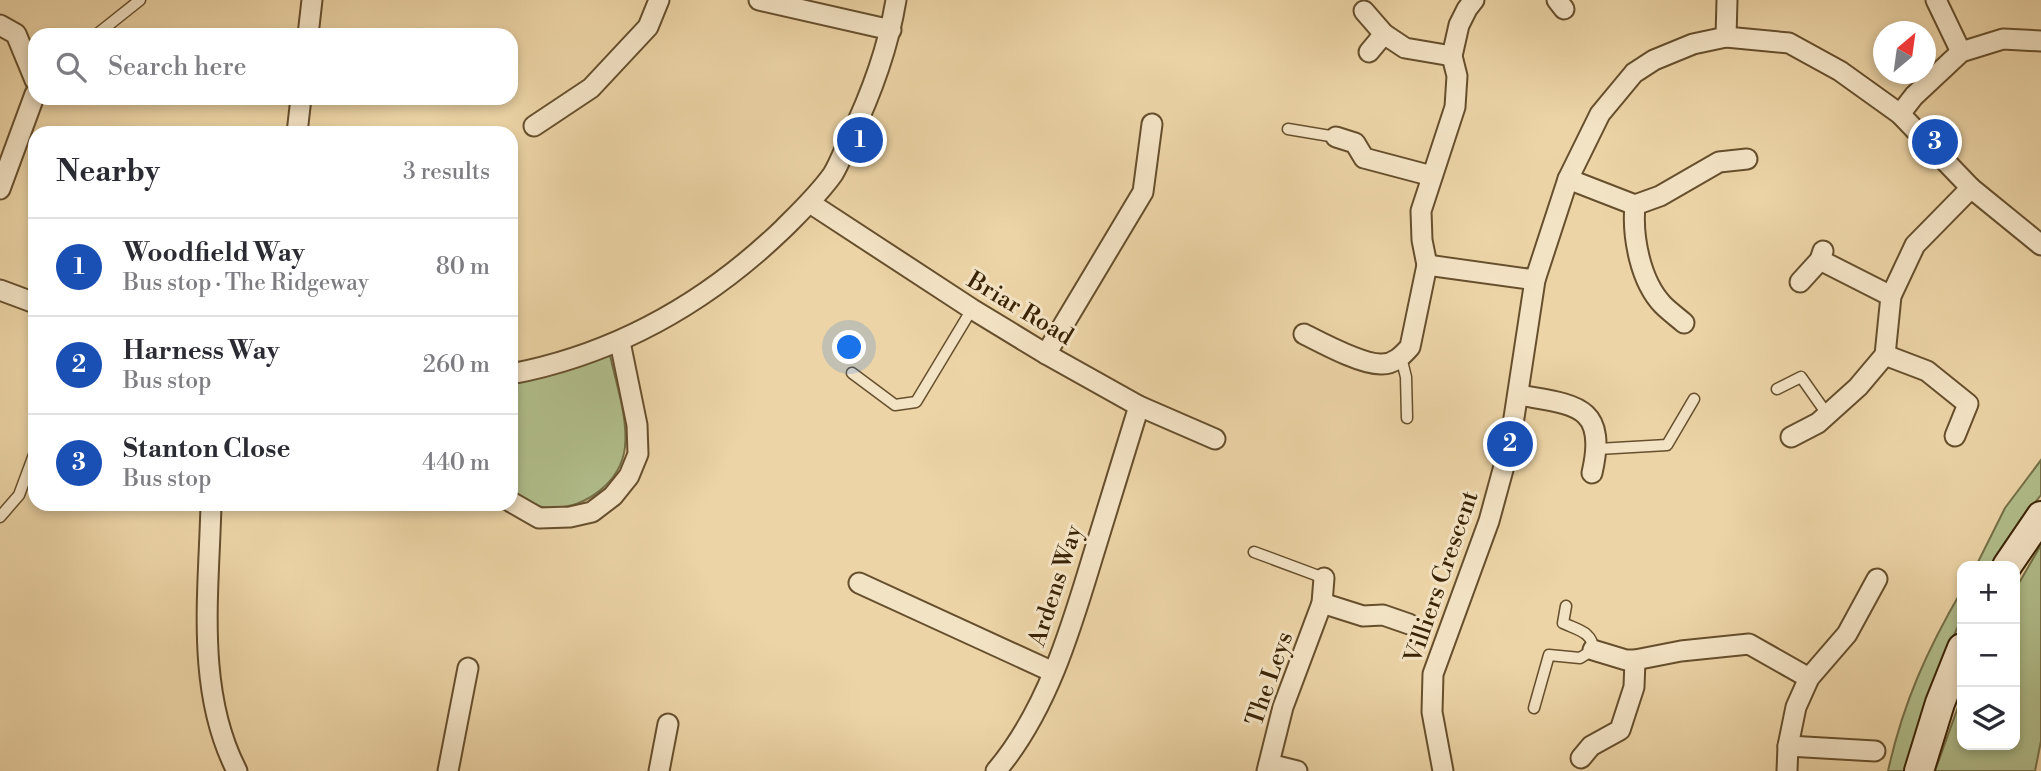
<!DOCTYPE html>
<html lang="en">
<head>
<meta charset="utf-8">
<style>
  body { margin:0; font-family:"Libre Bodoni",serif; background:#f7f7f7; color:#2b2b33 }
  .controls { position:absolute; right:21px; bottom:21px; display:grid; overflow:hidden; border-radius:14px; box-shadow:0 4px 10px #0003 }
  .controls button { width:63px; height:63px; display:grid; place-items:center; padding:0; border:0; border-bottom:2px solid #e1e1e2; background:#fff; color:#2b2b33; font:35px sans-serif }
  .compass { position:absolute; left:1873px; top:21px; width:63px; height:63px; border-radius:50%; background:#fff; box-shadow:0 4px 10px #0003; rotate:29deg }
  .you { position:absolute; left:850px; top:348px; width:24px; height:24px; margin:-18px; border:5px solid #fff; border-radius:50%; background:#1a73e8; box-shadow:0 0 0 10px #1a73e833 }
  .badge { display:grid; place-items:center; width:46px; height:46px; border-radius:50%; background:#d93025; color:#fff; font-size:23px; font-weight:700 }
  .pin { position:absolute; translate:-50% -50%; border:4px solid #fff; box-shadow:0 2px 7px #0006 }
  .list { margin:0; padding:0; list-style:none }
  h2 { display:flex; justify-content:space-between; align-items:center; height:91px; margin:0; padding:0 28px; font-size:30px }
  h2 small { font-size:23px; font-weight:400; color:#7c7c81 }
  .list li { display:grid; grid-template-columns:46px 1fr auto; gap:21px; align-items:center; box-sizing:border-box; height:98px; padding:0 28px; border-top:2px solid #e1e1e2 }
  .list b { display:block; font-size:26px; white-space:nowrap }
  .list p { margin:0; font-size:23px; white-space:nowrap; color:#7c7c81 }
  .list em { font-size:23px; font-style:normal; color:#7c7c81 }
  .icon { flex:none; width:38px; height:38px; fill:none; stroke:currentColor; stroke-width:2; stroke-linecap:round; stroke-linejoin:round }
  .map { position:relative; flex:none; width:2041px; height:771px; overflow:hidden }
  .search { position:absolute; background:#fff; box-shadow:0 4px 10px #0003; left:28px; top:28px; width:490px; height:77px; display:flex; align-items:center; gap:18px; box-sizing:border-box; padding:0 24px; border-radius:21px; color:#7c7c81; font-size:26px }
  .panel { position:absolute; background:#fff; box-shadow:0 4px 10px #0003; left:28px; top:126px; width:490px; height:385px; border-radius:21px }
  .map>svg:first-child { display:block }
  .green { fill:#b1be8c; stroke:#757048; stroke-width:2 }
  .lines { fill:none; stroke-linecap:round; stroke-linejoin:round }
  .lane-casing { stroke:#664f2d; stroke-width:13 }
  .street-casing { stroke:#664f2d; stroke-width:23 }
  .secondary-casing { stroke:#392305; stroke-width:32 }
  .lane { stroke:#f3e3c5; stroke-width:10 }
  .street { stroke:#f3e3c5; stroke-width:19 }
  .secondary { stroke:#f3e3c5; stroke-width:28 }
  .labels { text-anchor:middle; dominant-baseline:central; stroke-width:6; stroke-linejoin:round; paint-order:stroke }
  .street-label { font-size:24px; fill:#392305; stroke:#f3e3c5 }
</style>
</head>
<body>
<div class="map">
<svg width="2041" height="771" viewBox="0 0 2041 771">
  <rect width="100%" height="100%" fill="#ecd4a6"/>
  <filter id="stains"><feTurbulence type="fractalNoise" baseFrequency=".00286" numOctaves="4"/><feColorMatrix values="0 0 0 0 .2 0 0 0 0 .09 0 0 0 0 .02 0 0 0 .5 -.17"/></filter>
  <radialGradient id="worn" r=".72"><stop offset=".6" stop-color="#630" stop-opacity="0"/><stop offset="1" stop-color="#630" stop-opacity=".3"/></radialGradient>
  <g class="green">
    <path d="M 610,355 C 616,384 628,417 625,447 C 621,482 586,508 552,508 C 537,508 524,501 511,494 L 511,381 Z"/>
    <path d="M 2041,460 L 2041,495 L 2019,523 L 1990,566 L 1976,566 L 2005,508 Z"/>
    <path d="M 2041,545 L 2041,741 L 2035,771 L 1935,771 L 1962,696 L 1962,745 L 2015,745 L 2015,590 Z"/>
    <path d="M 1962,590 L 1962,617 L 1929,693 L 1905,771 L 1888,771 C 1903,703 1927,650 1962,590 Z"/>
  </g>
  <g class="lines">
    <g class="lane-casing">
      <g id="lane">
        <path d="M 96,35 L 140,0"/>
        <path d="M 1288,129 L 1336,137"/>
        <path d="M 1401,357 L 1406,377 L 1407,418"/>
        <path d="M 852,373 L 895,405 L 916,402 L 972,309"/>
        <path d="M 1777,389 L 1801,377 L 1827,414"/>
        <path d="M 1598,449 L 1667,445 L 1694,399"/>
        <path d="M 0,517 L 19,495 L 35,452"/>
        <path d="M 1254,552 L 1324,578"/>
        <path d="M 1534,708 L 1549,655 L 1580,658 L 1593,650 C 1593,632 1578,630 1563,623 L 1566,606"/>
      </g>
    </g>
    <g class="street-casing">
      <g id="street">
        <path d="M 759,0 L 891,30"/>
        <path d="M 1557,0 L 1564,9"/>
        <path d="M 1936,0 L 1961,52"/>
        <path d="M 1364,11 L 1384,34 L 1405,48 L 1452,56"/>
        <path d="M 0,25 L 16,34 L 35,80"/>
        <path d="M 308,35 L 312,0"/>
        <path d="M 1726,37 L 1727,0"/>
        <path d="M 1369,52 L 1384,34"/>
        <path d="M 1900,114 L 1914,96 L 1961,52 L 2003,39 L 2041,41"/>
        <path d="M 534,126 L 591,88 L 648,27 L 659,0"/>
        <path d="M 297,133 L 301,98"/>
        <path d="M 1336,137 L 1355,143 L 1364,158 L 1432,176"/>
        <path d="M 1568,179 L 1635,205 L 1660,196 L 1719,162 L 1747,159"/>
        <path d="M 0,189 L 35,94"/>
        <path d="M 810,203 L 972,309 L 1046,354 L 1139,406 L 1215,439"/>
        <path d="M 1635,205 C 1632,236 1640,281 1663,305 C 1669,311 1677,317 1684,323"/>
        <path d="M 1820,260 L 1891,296"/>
        <path d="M 1427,265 L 1535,280"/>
        <path d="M 1800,282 L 1820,260 L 1823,251"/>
        <path d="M 0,290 L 35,303"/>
        <path d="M 1304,334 C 1322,343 1362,365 1382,364 C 1394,364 1402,356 1410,347 L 1427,265 L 1422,240 L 1421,211 L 1455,107 L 1457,76 L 1452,56 L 1459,25 L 1467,9 L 1474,0"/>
        <path d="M 1046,354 L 1143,192 L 1152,124"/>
        <path d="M 1885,355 L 1927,371 L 1968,404 L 1955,436"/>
        <path d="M 511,374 C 616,354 707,302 783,229 C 801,211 819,194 833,174 C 839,164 844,151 849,140 C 871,95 888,49 896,0"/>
        <path d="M 1519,395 C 1574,405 1608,404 1592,473"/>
        <path d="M 1791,437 L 1818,423 L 1858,387 L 1885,355 L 1891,296 L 1915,245 L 1971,188"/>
        <path d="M 511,502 L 539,518 L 570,517 L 592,512 L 613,496 L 629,476 L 638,454 L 637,425 L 620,342"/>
        <path d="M 211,504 C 209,592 195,690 237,771"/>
        <path d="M 859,583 L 1053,672"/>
        <path d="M 1322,603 L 1363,616 L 1383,615 L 1409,624"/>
        <path d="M 1593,650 L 1626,660 L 1635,660 L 1681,651 L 1749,644 L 1809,678"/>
        <path d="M 1788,746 L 1875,751"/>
        <path d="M 1581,758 L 1591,746 L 1620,730 L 1634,687 L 1635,660"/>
        <path d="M 1269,764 L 1297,771"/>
        <path d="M 448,771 L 468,668"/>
        <path d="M 659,771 L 668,724"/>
        <path d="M 996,771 C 1046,712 1070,632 1092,559 C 1108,508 1123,457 1139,406"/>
        <path d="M 1267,771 L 1283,707 L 1322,603 L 1324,578"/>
        <path d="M 1443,771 L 1432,712 L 1433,674 L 1489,521 L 1510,444 L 1535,280 L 1568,179 L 1600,114 L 1634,73 L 1654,60 L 1693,44 L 1726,37 L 1789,43 L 1840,71 L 1900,114 L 1971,188 L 2041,245"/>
        <path d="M 1787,771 L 1788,746 L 1796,707 L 1809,678 L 1847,634 L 1877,579"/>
      </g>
    </g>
    <g class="secondary-casing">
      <g id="secondary">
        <path d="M 2007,566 L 2041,516"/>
        <path d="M 1919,771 L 1940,703 L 1962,648"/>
      </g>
    </g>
    <use href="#lane" class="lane"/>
    <use href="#street" class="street"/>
    <use href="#secondary" class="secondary"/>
  </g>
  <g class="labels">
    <g class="street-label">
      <text transform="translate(1020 309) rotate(31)">Briar Road</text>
      <text transform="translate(1442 577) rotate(-71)">Villiers Crescent</text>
      <text transform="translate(1056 586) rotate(-72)">Ardens Way</text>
      <text transform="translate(1270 679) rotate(-71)">The Leys</text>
    </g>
  </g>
  <rect width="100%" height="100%" filter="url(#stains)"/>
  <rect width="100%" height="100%" fill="url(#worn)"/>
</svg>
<div class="controls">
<button>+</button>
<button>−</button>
<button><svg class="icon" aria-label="layers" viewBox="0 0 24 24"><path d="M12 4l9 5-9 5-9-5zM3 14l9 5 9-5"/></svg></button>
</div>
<svg class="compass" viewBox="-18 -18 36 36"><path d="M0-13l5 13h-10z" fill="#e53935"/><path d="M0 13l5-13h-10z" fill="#7c7c81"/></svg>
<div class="you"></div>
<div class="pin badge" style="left:860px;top:140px;background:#1a4fb4">1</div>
<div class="pin badge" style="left:1510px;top:444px;background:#1a4fb4">2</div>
<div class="pin badge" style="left:1935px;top:142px;background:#1a4fb4">3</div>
<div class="search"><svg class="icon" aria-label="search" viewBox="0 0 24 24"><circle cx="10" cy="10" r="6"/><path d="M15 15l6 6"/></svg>Search here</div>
<section class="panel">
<h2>Nearby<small>3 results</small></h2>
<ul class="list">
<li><span class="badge" style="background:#1a4fb4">1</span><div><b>Woodfield Way</b><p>Bus stop · The Ridgeway</p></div><em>80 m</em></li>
<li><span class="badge" style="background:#1a4fb4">2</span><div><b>Harness Way</b><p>Bus stop</p></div><em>260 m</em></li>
<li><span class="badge" style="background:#1a4fb4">3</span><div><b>Stanton Close</b><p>Bus stop</p></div><em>440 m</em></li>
</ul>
</section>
</div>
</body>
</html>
